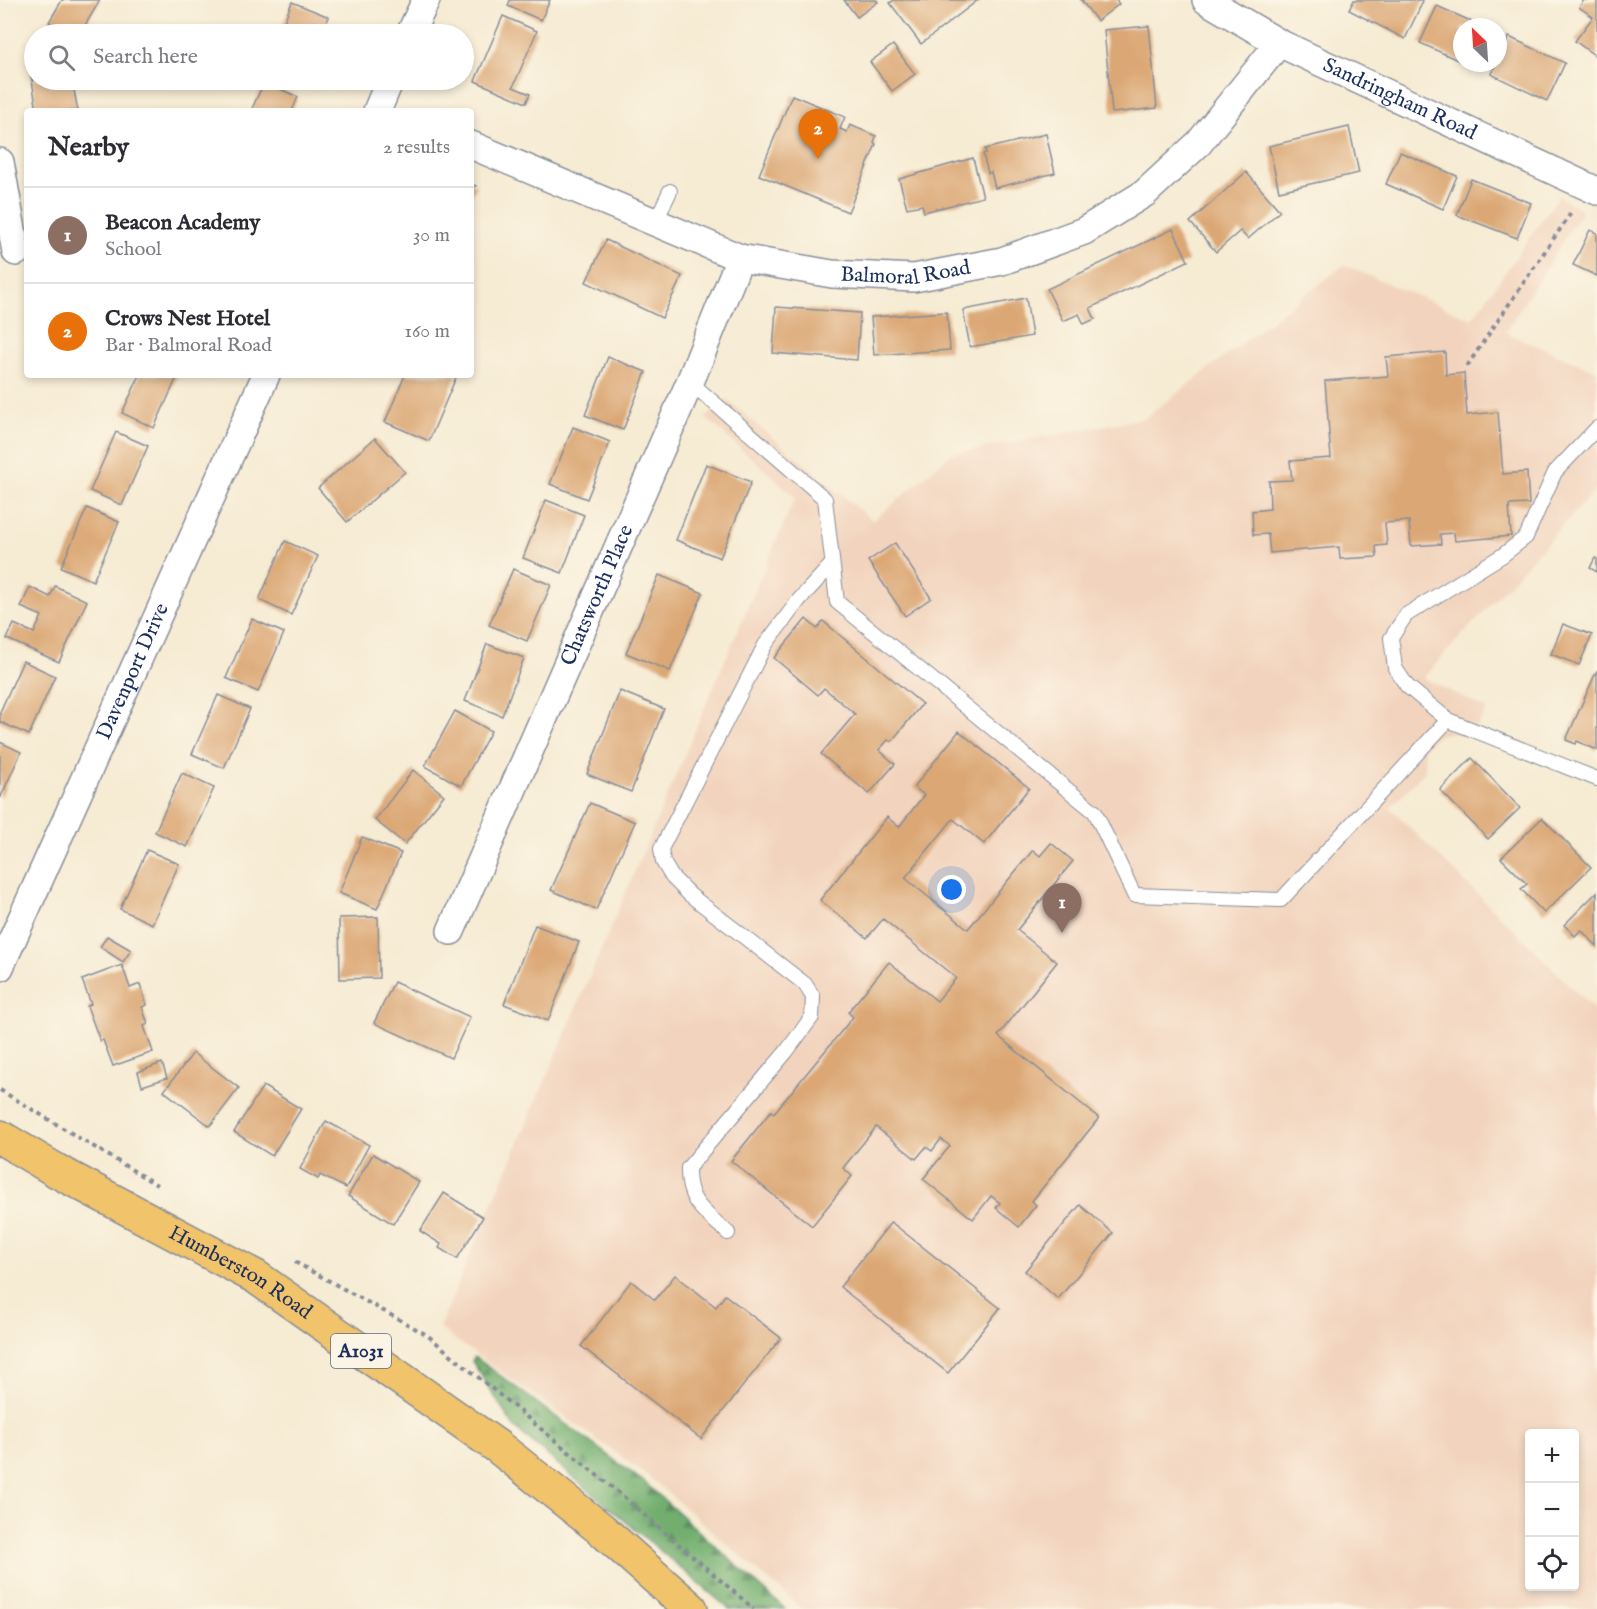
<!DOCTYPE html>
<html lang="en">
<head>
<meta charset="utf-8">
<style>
  body { margin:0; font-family:"IM FELL English",serif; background:#f7f7f7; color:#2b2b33 }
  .controls { position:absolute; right:18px; bottom:18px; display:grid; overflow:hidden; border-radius:6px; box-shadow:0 3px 9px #0003 }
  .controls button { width:54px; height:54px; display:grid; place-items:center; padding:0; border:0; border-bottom:2px solid #e1e1e2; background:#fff; color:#2b2b33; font:30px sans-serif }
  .compass { position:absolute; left:1453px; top:18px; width:54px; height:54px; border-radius:50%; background:#fff; box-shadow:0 3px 9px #0003; rotate:335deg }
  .you { position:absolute; left:952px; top:890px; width:21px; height:21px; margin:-15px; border:4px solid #fff; border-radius:50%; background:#1a73e8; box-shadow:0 0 0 9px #1a73e833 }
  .badge { display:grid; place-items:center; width:39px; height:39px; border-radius:50%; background:#2563eb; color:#fff; font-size:20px; font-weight:700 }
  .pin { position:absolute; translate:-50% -50px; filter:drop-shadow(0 2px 3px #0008) }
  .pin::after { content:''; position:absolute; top:32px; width:21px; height:18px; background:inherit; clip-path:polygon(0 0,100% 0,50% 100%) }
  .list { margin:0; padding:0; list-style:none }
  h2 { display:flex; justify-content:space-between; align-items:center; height:78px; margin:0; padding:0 24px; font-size:26px }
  h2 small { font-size:20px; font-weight:400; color:#7c7c81 }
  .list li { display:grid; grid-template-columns:39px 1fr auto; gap:18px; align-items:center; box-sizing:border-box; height:96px; padding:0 24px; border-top:2px solid #e1e1e2 }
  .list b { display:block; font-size:22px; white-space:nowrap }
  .list p { margin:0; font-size:20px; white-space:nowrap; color:#7c7c81 }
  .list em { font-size:20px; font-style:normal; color:#7c7c81 }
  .icon { flex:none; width:33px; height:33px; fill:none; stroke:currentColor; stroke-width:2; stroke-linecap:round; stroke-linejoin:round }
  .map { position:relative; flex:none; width:1597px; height:1609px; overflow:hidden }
  .search { position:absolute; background:#fff; box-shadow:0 3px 9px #0003; left:24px; top:24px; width:450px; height:66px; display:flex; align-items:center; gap:15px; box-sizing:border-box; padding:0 21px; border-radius:33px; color:#7c7c81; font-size:22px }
  .panel { position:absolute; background:#fff; box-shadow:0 3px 9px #0003; left:24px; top:108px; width:450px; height:270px; border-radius:6px }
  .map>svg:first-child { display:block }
  .built { fill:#f2d4be; fill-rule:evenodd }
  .forest { fill:url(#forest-firs); stroke:#466f66; stroke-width:1.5 }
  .building { fill:#dba775 }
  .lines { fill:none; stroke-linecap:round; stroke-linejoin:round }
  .lane-casing { stroke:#888d98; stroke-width:16 }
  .street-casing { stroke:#888d98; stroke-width:30 }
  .primary-casing { stroke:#888d98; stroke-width:36 }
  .path { stroke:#888d98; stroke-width:4; stroke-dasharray:4.5 4.5; stroke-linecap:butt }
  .lane { stroke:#fff; stroke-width:14 }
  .street { stroke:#fff; stroke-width:27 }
  .primary { stroke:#f1c36a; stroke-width:33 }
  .labels { text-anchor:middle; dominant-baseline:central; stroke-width:4.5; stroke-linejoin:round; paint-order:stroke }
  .shield { fill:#fcf5e5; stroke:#5e6a86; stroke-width:1.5 }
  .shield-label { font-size:20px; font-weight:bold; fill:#1b2f5e }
  .street-label { font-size:21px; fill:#1b2f5e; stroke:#fcf5e5 }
</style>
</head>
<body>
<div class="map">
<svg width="1597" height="1609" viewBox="0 0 1597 1609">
  <defs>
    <pattern id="forest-firs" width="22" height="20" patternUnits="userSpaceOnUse" patternTransform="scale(1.5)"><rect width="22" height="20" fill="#72af6e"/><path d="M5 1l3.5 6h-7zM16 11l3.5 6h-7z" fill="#5d8f5e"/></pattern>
  </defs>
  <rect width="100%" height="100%" fill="#fcf5e5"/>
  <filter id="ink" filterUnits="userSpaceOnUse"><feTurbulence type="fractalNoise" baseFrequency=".0167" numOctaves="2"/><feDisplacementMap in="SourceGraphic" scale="12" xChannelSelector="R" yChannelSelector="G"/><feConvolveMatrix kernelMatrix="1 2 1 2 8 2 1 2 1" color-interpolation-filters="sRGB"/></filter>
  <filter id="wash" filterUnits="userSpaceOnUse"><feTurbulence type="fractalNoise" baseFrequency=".008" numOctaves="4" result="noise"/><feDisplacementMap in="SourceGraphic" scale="24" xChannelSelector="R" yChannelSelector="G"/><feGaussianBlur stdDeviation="1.35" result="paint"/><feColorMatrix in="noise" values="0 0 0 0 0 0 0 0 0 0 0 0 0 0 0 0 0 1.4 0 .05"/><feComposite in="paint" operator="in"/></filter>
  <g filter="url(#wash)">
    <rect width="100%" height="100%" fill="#f6ebd3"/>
    <path class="built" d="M 1559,196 L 1583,210 L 1505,332 L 1597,371 L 1597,488 L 1423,678 L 1487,709 L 1474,734 L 1449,733 L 1438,735 L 1424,747 L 1425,771 L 1390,808 L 1597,1012 L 1597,1609 L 802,1609 L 647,1475 L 439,1328 L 795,497 L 706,418 L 726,399 L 873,521 L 951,454 L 1145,418 L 1344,265 L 1472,319 ZM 1530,1434 L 1574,1434 L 1574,1586 L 1530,1586 Z"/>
    <path class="forest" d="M 475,1357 L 644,1482 L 785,1609 L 729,1609 L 514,1427 L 472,1361 Z"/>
    <g id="blocks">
      <g class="building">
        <path d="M 62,0 L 100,0 L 80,34 L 70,34 L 49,22 Z"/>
        <path d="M 510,0 L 550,0 L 541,20 L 508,6 Z"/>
        <path d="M 844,0 L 876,0 L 878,2 L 857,17 Z"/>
        <path d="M 894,0 L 978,0 L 921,44 L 890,3 Z"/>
        <path d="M 1081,0 L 1116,0 L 1119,4 L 1097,21 Z"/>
        <path d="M 1354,0 L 1421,0 L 1423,1 L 1405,39 L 1349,10 Z"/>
        <path d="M 1584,0 L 1597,0 L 1597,57 L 1575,41 L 1593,17 L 1579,7 Z"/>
        <path d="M 292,2 L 329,17 L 322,34 L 279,34 Z"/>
        <path d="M 1437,6 L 1484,27 L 1462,27 L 1462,62 L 1420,43 Z"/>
        <path d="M 503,16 L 537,31 L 513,87 L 530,94 L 526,103 L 475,81 Z"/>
        <path d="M 1149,26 L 1157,108 L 1112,113 L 1104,30 Z"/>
        <path d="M 1509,37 L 1565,63 L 1547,101 L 1491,74 Z"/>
        <path d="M 893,45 L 915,74 L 892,91 L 870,62 Z"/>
        <path d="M 34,61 L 34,80 L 72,80 L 78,111 L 37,111 L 29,62 Z"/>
        <path d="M 1465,63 L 1479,63 L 1477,69 Z"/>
        <path d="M 264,82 L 298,97 L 292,111 L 251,111 Z"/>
        <path d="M 792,95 L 845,117 L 840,129 L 847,132 L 850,125 L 876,136 L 874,143 L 876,144 L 848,212 L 759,175 Z"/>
        <path d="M 1349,127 L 1359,173 L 1279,191 L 1269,146 Z"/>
        <path d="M 1046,134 L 1055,173 L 995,188 L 991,172 L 988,173 L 983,154 L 986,153 L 985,149 Z"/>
        <path d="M 1400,152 L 1457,176 L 1443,209 L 1386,184 Z"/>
        <path d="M 973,158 L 983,197 L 924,212 L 922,205 L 907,208 L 899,179 Z"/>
        <path d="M 1246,172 L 1280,211 L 1248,239 L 1240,231 L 1216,252 L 1190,222 Z"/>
        <path d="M 1471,179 L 1531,203 L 1517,238 L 1457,215 Z"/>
        <path d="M 471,184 L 476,186 L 471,197 Z"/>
        <path d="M 1173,229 L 1188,261 L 1090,308 L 1095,319 L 1084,324 L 1079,314 L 1063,321 L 1047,289 Z"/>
        <path d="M 1590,230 L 1597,233 L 1597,276 L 1573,265 Z"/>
        <path d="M 606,240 L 682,276 L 662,318 L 586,282 Z"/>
        <path d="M 1026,298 L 1032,336 L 970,347 L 963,310 Z"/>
        <path d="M 776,307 L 860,313 L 857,360 L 773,353 Z"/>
        <path d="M 947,312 L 950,350 L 874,355 L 871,317 Z"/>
        <path d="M 1445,352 L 1446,375 L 1464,373 L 1467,415 L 1498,412 L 1503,474 L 1527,472 L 1529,504 L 1509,505 L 1511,536 L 1455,541 L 1454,533 L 1440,534 L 1441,544 L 1411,546 L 1409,521 L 1385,523 L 1387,545 L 1376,546 L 1377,557 L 1340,559 L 1339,547 L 1270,553 L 1268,534 L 1253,535 L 1252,511 L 1270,509 L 1269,481 L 1292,480 L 1290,461 L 1331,458 L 1325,381 L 1388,376 L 1386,357 Z"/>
        <path d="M 608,357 L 646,372 L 623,430 L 585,415 Z"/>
        <path d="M 140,375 L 178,375 L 154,428 L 122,413 Z"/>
        <path d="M 405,375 L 457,375 L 429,441 L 385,422 Z"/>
        <path d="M 573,427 L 610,442 L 587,499 L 550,484 Z"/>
        <path d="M 116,432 L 148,446 L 122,505 L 90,491 Z"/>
        <path d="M 375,438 L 405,472 L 347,522 L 318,488 Z"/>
        <path d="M 706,464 L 751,482 L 720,558 L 676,540 Z"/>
        <path d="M 546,500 L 584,515 L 562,573 L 523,558 Z"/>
        <path d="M 87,508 L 119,522 L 93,581 L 61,567 Z"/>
        <path d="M 285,541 L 318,556 L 291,615 L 259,600 Z"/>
        <path d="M 895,543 L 931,598 L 905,616 L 868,561 Z"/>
        <path d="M 1595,558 L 1597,559 L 1597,572 L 1590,568 Z"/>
        <path d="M 513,569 L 551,585 L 527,641 L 489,625 Z"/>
        <path d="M 659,575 L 703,593 L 670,671 L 626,653 Z"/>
        <path d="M 55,586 L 87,601 L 59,662 L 7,639 L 14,624 L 34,633 L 42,616 L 21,607 L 30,587 L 50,597 Z"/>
        <path d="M 252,619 L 284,633 L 258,692 L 226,678 Z"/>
        <path d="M 806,619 L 817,629 L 823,621 L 922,704 L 891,742 L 888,740 L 879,750 L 895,764 L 869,794 L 821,754 L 855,714 L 824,688 L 818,695 L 774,658 Z"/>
        <path d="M 1563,624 L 1592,635 L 1579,665 L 1551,654 Z"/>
        <path d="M 487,644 L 524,658 L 502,716 L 465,701 Z"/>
        <path d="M 23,661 L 55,676 L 29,735 L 0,722 L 0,712 Z"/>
        <path d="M 1597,670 L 1597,750 L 1577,741 L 1576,744 L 1566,740 Z"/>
        <path d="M 620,691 L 664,709 L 631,792 L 587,774 Z"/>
        <path d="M 218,695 L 250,709 L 224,768 L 192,754 Z"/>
        <path d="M 455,711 L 491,731 L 461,786 L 425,766 Z"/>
        <path d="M 959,731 L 1029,788 L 984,844 L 953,819 L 905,878 L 968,929 L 1033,850 L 1040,856 L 1051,843 L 1073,861 L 1017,930 L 1057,962 L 998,1036 L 1099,1118 L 1032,1201 L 1036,1205 L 1019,1227 L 996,1208 L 1000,1203 L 991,1196 L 973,1219 L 923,1179 L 950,1146 L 941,1139 L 932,1151 L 926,1147 L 916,1159 L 876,1127 L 843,1168 L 852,1176 L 812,1226 L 731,1161 L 771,1111 L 774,1113 L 853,1017 L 848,1012 L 889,962 L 937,1001 L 956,978 L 883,919 L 867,938 L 820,900 L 887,817 L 899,827 L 924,795 L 914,787 Z"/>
        <path d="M 0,742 L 21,752 L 0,799 Z"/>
        <path d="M 1472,758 L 1520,808 L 1488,839 L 1440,790 Z"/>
        <path d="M 413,770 L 444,795 L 405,844 L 375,820 Z"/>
        <path d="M 182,773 L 214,788 L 187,847 L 155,832 Z"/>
        <path d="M 590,803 L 635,822 L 596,910 L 551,890 Z"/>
        <path d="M 1542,818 L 1591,867 L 1544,913 L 1521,889 L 1527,884 L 1501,858 Z"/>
        <path d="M 362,837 L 401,853 L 377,909 L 339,893 Z"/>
        <path d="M 147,850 L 179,864 L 152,924 L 120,909 Z"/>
        <path d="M 1597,892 L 1597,946 L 1581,930 L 1575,936 L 1564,925 Z"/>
        <path d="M 378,917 L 379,978 L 340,979 L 339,918 Z"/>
        <path d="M 535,925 L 579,942 L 548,1021 L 504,1004 Z"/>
        <path d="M 107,936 L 131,950 L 123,962 L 100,947 Z"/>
        <path d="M 122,965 L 130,988 L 140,984 L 147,1005 L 142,1007 L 148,1024 L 144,1026 L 153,1052 L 113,1066 L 103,1040 L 100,1041 L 87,1006 L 91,1004 L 82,980 Z"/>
        <path d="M 394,982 L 470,1017 L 451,1058 L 374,1023 Z"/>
        <path d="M 193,1053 L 239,1088 L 210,1126 L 164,1091 Z"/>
        <path d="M 162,1063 L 167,1078 L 142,1086 L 138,1072 Z"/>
        <path d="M 263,1086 L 301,1109 L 272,1156 L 234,1132 Z"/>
        <path d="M 326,1121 L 369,1145 L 346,1188 L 320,1175 L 318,1179 L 300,1169 Z"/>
        <path d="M 373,1154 L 419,1182 L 393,1224 L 348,1196 Z"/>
        <path d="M 444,1193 L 483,1217 L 457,1259 L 439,1248 L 441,1244 L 420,1231 Z"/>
        <path d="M 1080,1205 L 1113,1233 L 1058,1299 L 1025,1271 Z"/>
        <path d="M 891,1222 L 1000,1308 L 948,1373 L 840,1287 Z"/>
        <path d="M 675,1275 L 716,1307 L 725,1295 L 781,1338 L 701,1439 L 581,1346 L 631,1281 L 655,1300 Z"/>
      </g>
    </g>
  </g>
  <g filter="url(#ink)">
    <use href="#blocks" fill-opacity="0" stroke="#888d98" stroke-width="1.5"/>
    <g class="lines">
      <g class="lane-casing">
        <g id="lane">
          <path d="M 656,221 L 670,191"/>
          <path d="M 690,382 L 825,499 L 837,602 L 1095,812 L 1134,895 L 1281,900 L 1448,720"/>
          <path d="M 1597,428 L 1555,472 L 1526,537 L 1503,555 L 1406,615 L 1391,638 L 1395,668 L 1407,686 L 1448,720 L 1597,779"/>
          <path d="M 728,1233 C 704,1211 687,1203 688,1168 L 786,1052 L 812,1017 L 813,997 L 805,984 L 690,895 L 672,877 L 663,862 L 661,849 L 765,645 L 799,600 L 832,564"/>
        </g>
      </g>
      <g class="street-casing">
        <g id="street">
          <path id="s1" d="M 1206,0 L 1279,43 L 1597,191"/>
          <path d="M 410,34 L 426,0"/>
          <path d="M 377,111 L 390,80"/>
          <path id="s2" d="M 471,145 L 740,258 L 832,274 L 914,278 L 1002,261 L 1084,231 L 1145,193 L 1199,143 L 1279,43"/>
          <path d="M 0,162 L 16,252"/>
          <path id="s3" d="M 451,931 L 690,382 L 740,258"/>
          <path id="s4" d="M 0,967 L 266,375"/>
        </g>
      </g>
      <g class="primary-casing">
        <g id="primary">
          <path id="s5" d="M 0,1137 L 57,1171 L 256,1277 L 498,1447 L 602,1530 L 691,1609"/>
        </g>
      </g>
      <g class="path">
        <path d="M 1467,366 L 1573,210"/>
        <path d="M 0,1090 L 157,1185"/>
        <path d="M 295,1262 L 427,1335 L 626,1499 L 754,1609"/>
      </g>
      <use href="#lane" class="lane"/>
      <use href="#street" class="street"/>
      <use href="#primary" class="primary"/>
    </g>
  </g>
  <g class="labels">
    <rect class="shield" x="331" y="1334" width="60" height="34" rx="4.5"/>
    <g class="shield-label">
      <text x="361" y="1351">A1031</text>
    </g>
    <g class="street-label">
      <text stroke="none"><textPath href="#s1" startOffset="218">Sandringham Road</textPath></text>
      <text stroke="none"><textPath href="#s2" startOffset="459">Balmoral Road</textPath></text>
      <text stroke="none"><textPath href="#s3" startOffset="366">Chatsworth Place</textPath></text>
      <text stroke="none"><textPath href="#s4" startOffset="324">Davenport Drive</textPath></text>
      <text stroke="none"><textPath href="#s5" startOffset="276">Humberston Road</textPath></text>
    </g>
  </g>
</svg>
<div class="controls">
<button>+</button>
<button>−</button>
<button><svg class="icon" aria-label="locate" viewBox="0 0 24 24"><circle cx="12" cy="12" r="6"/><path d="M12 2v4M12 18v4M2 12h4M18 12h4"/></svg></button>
</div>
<svg class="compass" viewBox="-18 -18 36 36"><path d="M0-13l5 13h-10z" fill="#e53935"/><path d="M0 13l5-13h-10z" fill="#7c7c81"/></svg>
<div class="you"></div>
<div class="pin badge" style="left:1062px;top:933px;background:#8d6e63">1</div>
<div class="pin badge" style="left:818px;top:159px;background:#e8710a">2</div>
<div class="search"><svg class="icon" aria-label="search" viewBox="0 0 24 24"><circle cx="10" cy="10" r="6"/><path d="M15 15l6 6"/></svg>Search here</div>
<section class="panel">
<h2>Nearby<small>2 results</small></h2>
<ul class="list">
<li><span class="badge" style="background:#8d6e63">1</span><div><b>Beacon Academy</b><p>School</p></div><em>30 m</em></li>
<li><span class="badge" style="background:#e8710a">2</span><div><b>Crows Nest Hotel</b><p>Bar · Balmoral Road</p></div><em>160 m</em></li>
</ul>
</section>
</div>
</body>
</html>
